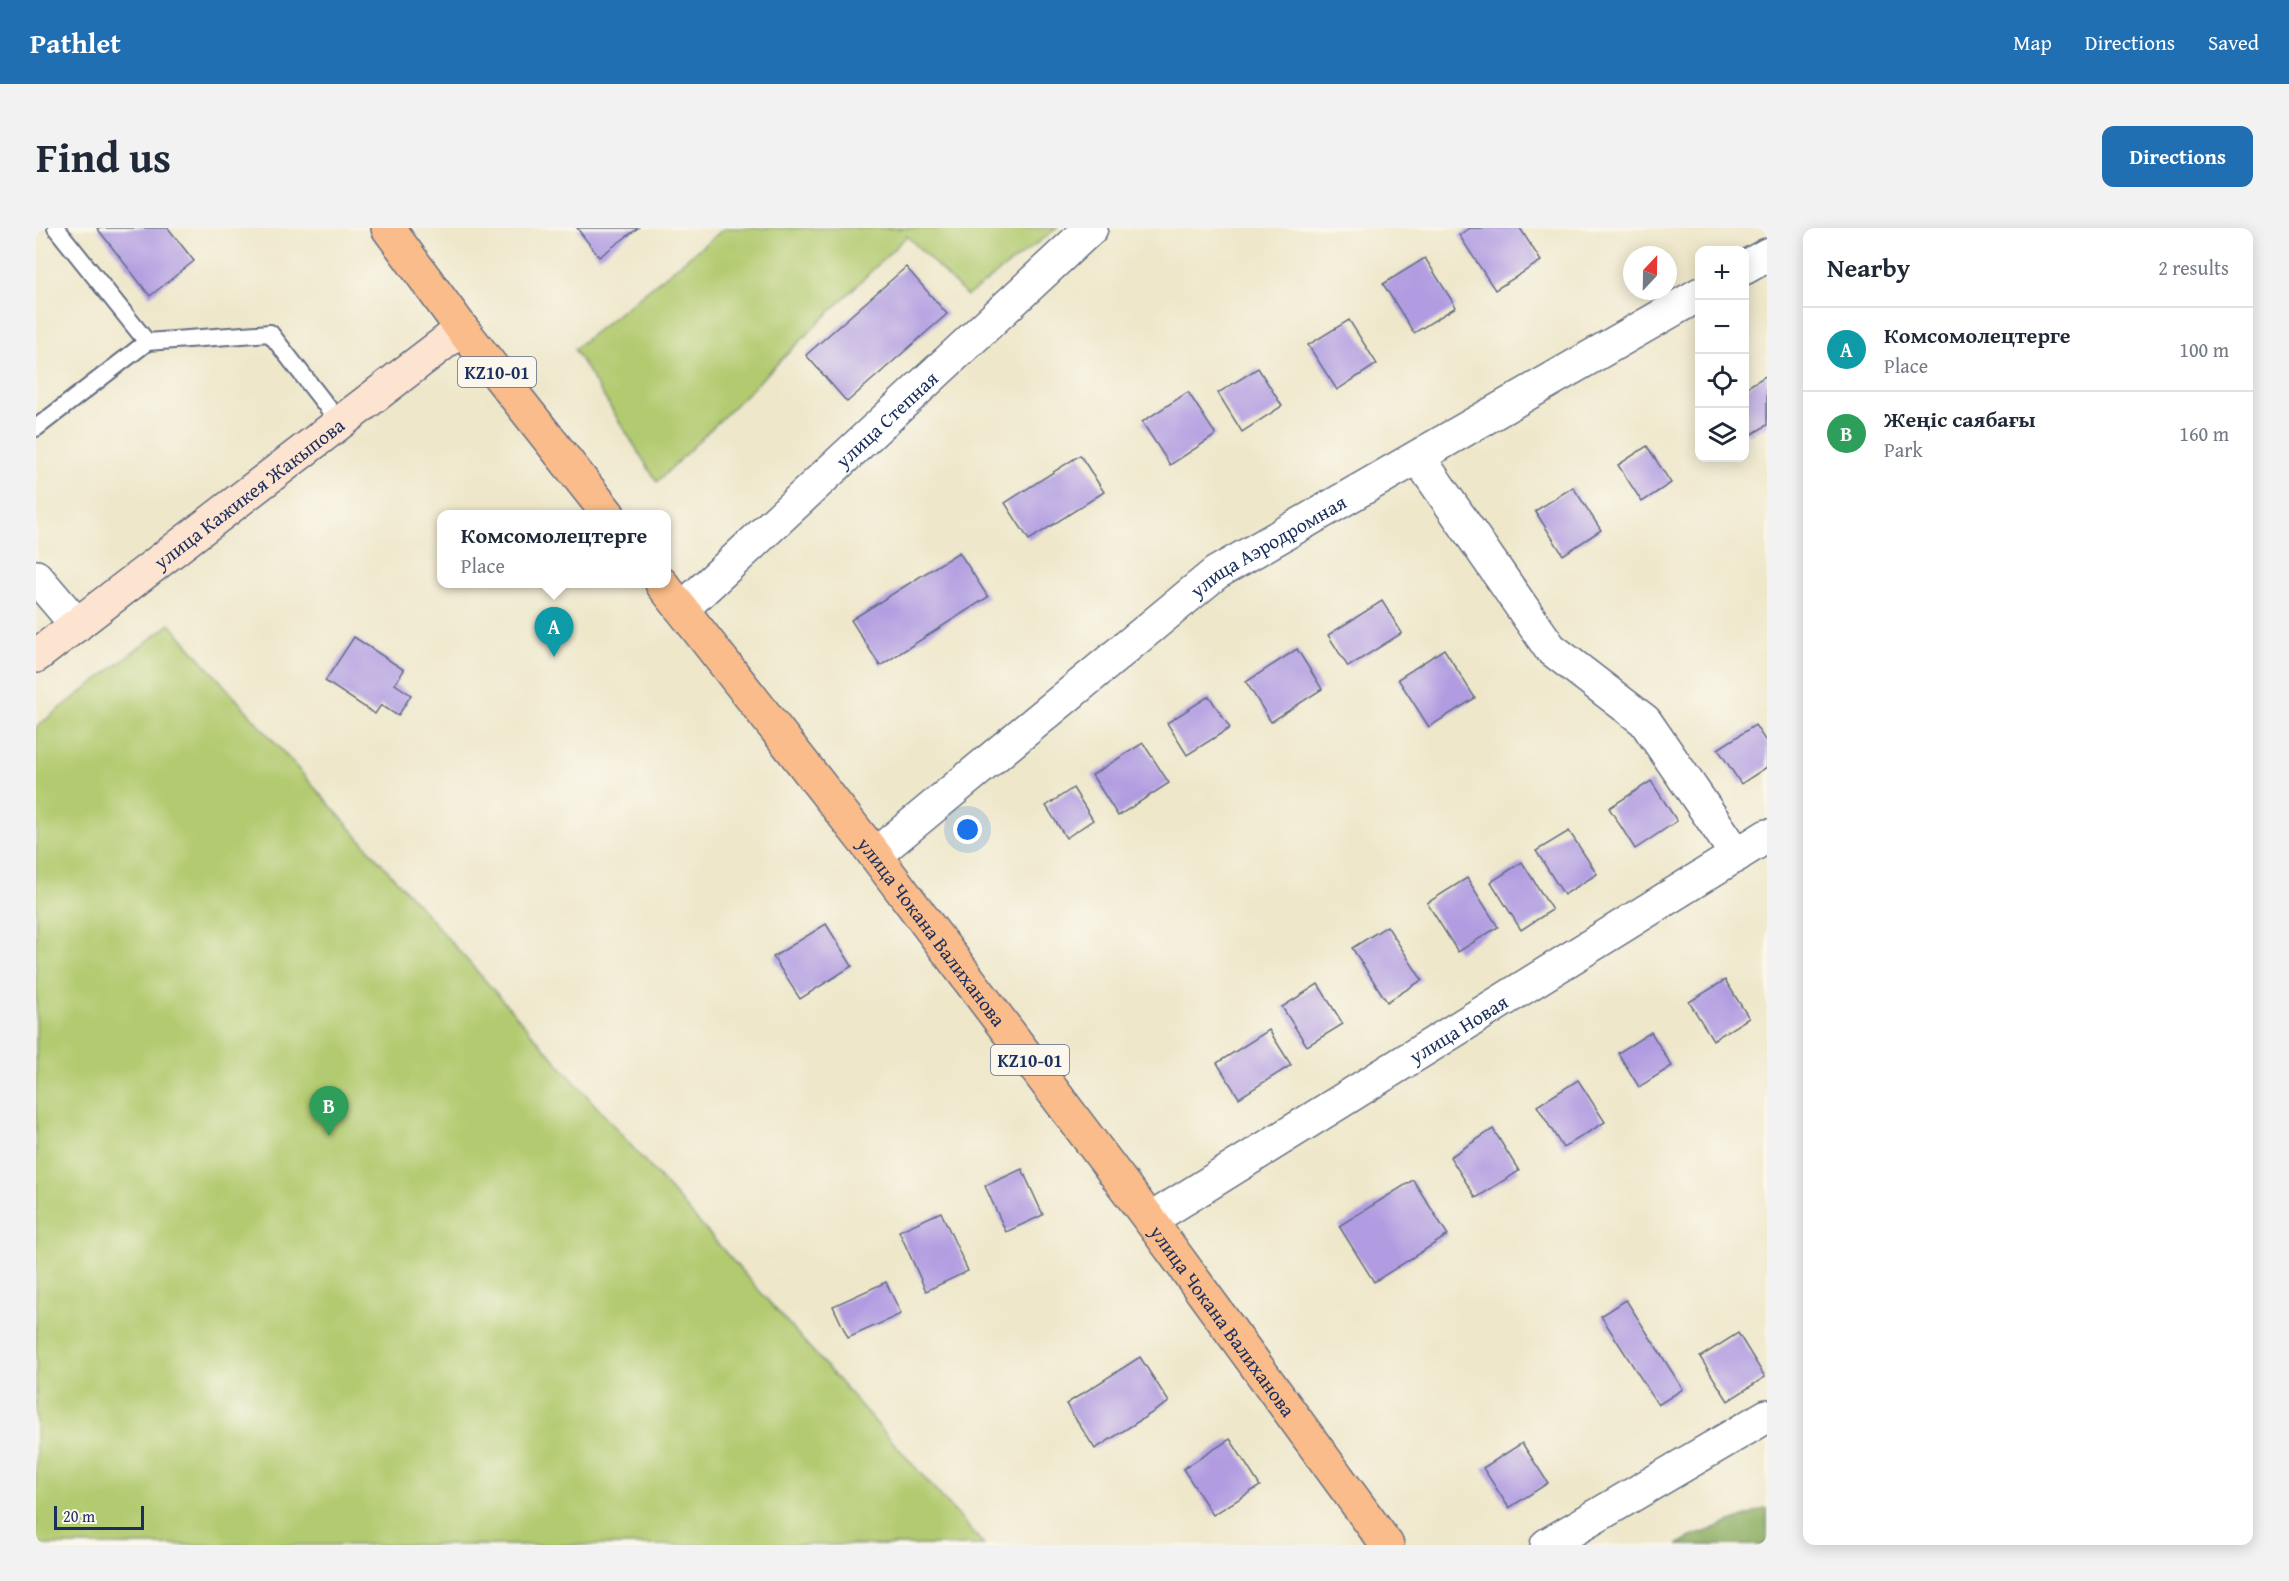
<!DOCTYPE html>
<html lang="en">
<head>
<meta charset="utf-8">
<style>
  body { margin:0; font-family:"Gentium Book Plus",serif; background:#f2f2f3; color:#1f2937 }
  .controls { position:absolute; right:18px; top:18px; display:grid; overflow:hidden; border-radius:12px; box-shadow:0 3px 15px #0003 }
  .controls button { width:54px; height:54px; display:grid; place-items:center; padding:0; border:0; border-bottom:2px solid #e0e1e3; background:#fff; color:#1f2937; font:30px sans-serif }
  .compass { position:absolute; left:1587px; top:18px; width:54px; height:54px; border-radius:50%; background:#fff; box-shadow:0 3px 15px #0003; rotate:22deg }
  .scale { position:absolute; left:18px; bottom:15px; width:90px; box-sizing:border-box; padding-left:6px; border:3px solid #1b2f5e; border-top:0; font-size:16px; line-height:21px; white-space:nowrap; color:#1b2f5e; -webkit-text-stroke:4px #fbf7ec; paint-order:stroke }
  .you { position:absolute; left:932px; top:602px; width:21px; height:21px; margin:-15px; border:4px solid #fff; border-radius:50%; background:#1a73e8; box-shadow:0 0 0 9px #1a73e833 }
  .badge { display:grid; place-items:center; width:39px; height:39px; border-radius:50%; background:#1f6fb2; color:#fff; font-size:20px; font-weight:700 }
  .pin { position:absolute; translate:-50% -50px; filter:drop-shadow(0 2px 3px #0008) }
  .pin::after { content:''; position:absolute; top:32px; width:21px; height:18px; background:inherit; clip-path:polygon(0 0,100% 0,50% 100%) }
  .popup { position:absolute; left:401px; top:282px; width:234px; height:78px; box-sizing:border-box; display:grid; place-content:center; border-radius:12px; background:#fff; filter:drop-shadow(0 2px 4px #0005); font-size:20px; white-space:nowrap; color:#747a83 }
  .popup b { font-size:22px; color:#1f2937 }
  .popup::after { content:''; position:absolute; left:50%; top:100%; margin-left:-12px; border:12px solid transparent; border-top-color:#fff }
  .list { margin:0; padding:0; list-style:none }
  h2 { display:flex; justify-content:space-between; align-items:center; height:78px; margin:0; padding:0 24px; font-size:26px }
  h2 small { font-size:20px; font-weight:400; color:#747a83 }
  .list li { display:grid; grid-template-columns:39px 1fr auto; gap:18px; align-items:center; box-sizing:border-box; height:84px; padding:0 24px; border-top:2px solid #e0e1e3 }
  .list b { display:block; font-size:22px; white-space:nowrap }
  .list p { margin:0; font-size:20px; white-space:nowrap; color:#747a83 }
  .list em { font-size:20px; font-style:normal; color:#747a83 }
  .icon { flex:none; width:33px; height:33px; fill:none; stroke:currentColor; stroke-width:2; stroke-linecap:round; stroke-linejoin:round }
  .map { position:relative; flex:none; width:1731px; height:1317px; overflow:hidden; border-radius:12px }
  header { display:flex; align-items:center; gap:36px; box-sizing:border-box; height:84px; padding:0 30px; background:#1f6fb2; color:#fff }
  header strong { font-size:28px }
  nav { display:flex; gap:33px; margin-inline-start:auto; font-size:21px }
  .intro { display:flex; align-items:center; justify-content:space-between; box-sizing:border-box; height:144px; padding:0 36px }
  h1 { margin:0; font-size:42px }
  .button { padding:15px 27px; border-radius:12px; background:#1f6fb2; color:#fff; font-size:21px; font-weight:700 }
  main { display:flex; gap:36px; padding:0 36px }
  aside { flex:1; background:#fff; border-radius:12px; box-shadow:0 3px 15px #0003 }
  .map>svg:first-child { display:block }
  .green { fill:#b2ca6f; stroke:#667c66; stroke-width:1.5 }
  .forest { fill:#8dae62; stroke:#546e60; stroke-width:1.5 }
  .building { fill:#b19ce1 }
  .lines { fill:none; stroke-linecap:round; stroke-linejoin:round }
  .lane-casing { stroke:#656f84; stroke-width:20 }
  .street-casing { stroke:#656f84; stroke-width:36 }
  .secondary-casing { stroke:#656f84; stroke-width:36 }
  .primary-casing { stroke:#656f84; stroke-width:36 }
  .lane { stroke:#fff; stroke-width:16 }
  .street { stroke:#fff; stroke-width:33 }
  .secondary { stroke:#fde4d0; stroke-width:33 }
  .primary { stroke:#f9bc8a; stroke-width:33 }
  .labels { text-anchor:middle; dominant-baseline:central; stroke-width:4.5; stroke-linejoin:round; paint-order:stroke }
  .shield { fill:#fbf7ec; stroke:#5e6b89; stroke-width:1.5 }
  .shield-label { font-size:18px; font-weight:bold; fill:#1b2f5e }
  .street-label { font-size:20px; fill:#1b2f5e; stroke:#fbf7ec }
</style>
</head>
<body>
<header>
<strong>Pathlet</strong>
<nav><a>Map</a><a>Directions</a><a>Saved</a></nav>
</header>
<div class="intro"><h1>Find us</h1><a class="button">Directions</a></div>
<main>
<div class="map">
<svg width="1731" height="1317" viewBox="0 0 1731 1317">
  <rect width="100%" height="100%" fill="#fbf7ec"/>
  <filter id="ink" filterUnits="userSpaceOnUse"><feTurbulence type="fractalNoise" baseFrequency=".0167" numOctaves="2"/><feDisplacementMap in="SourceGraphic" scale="12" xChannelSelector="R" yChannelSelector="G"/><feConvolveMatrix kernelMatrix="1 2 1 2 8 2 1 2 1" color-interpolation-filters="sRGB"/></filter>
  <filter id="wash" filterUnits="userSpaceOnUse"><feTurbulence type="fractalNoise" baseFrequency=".008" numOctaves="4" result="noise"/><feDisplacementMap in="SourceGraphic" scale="24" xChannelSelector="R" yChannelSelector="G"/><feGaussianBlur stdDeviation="1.35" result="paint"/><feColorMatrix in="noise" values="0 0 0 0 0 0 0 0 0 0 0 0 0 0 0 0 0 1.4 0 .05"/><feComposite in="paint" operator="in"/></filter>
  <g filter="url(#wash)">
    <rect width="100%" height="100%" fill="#eee7ca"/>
    <g class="green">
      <path d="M 689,0 L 1021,0 L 931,68 L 871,8 L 621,254 L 538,121 Z"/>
      <path d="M 134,396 L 948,1317 L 0,1317 L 0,499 Z"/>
    </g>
    <path class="forest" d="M 1731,1280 L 1731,1317 L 1641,1317 L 1656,1309 Z"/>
    <g id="blocks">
      <g class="building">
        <path d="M 61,0 L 132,0 L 158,33 L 114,68 Z"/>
        <path d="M 541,0 L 602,0 L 563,29 Z"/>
        <path d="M 1434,0 L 1484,0 L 1505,33 L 1459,62 L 1423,7 Z"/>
        <path d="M 1389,30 L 1420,79 L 1378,105 L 1347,56 Z"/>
        <path d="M 870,39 L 911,86 L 811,174 L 770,127 Z"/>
        <path d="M 1313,92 L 1341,136 L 1301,162 L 1272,117 Z"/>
        <path d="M 1222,140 L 1246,178 L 1206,204 L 1182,165 Z"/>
        <path d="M 1731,147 L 1731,197 L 1713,208 L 1708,201 L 1708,161 Z"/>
        <path d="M 1152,164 L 1180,207 L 1134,237 L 1106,194 Z"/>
        <path d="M 1611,218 L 1635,255 L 1606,274 L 1582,237 Z"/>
        <path d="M 1044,227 L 1068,264 L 993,312 L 969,275 Z"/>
        <path d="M 1537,259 L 1565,302 L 1527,327 L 1499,283 Z"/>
        <path d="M 923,324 L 952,369 L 844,438 L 815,392 Z"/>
        <path d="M 1346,373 L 1366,405 L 1312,439 L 1292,407 Z"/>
        <path d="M 318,409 L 368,442 L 359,456 L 375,467 L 362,488 L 345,477 L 339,486 L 289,453 Z"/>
        <path d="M 1261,421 L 1286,461 L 1235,494 L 1210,454 Z"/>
        <path d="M 1408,421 L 1439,470 L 1393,499 L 1362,451 Z"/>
        <path d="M 1173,468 L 1194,500 L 1151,527 L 1131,495 Z"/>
        <path d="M 1719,497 L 1731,515 L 1731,539 L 1705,556 L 1682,521 Z"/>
        <path d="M 1107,515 L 1133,555 L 1082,588 L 1056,547 Z"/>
        <path d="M 1615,553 L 1641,593 L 1599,621 L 1573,580 Z"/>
        <path d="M 1037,560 L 1057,592 L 1030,610 L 1010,578 Z"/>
        <path d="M 1533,603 L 1561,646 L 1528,667 L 1500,623 Z"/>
        <path d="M 1486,634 L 1516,682 L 1485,702 L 1455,654 Z"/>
        <path d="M 1431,650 L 1462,699 L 1422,724 L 1391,675 Z"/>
        <path d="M 790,696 L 816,738 L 764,771 L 737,729 Z"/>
        <path d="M 1351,698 L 1386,752 L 1351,774 L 1316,720 Z"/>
        <path d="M 1689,752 L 1713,790 L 1677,812 L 1653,774 Z"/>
        <path d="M 1282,756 L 1307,796 L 1271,818 L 1246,779 Z"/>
        <path d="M 1233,802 L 1255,837 L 1203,870 L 1181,835 Z"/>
        <path d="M 1615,804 L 1636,838 L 1603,859 L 1582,825 Z"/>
        <path d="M 1542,852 L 1569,894 L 1527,920 L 1501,878 Z"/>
        <path d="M 1457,901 L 1483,943 L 1440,970 L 1414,929 Z"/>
        <path d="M 986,941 L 1007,987 L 970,1004 L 949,958 Z"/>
        <path d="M 1377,952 L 1412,1007 L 1338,1054 L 1303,998 Z"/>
        <path d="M 905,984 L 932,1043 L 890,1063 L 863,1003 Z"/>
        <path d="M 850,1054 L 865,1086 L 812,1110 L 797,1078 Z"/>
        <path d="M 1590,1072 L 1647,1161 L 1622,1177 L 1565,1088 Z"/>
        <path d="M 1702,1105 L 1729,1149 L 1692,1173 L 1664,1129 Z"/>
        <path d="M 1104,1129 L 1133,1174 L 1059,1221 L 1030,1176 Z"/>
        <path d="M 1194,1211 L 1224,1258 L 1177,1287 L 1147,1241 Z"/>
        <path d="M 1486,1215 L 1512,1255 L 1473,1280 L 1447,1240 Z"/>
      </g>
    </g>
  </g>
  <g filter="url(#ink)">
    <use href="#blocks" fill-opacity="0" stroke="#656f84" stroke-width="1.5"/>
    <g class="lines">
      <g class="lane-casing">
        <g id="lane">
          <path d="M 20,0 L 111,114 L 234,105 L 304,195"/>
          <path d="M 0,200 L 111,114"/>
        </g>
      </g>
      <g class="street-casing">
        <g id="street">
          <path d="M 1708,40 L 1731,27"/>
          <path d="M 1382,229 L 1514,420 L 1609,493 L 1701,627"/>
          <path d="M 0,349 L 41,397"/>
          <path id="s1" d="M 646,381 L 1055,0"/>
          <path id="s2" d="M 839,627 L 1180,345 L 1664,66"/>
          <path id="s3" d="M 1114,992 L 1731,608"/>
          <path d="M 1511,1317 L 1731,1188"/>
        </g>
      </g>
      <g class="secondary-casing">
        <g id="secondary">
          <path id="s4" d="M 0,428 L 426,101"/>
        </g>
      </g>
      <g class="primary-casing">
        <g id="primary">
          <path d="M 352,0 L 426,101 L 572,286"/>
          <path id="s5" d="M 626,356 L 839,627 L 1114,992 L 1351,1317"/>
        </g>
      </g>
      <use href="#lane" class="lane"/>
      <use href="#street" class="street"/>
      <use href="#secondary" class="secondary"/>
      <use href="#primary" class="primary"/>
    </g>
  </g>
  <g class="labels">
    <g class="shield">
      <rect x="422" y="129" width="78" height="30" rx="4.5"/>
      <rect x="955" y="817" width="78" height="30" rx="4.5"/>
    </g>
    <g class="shield-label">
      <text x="461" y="144">KZ10-01</text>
      <text x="994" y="832">KZ10-01</text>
    </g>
    <g class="street-label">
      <text stroke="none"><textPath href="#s1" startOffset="279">улица Степная</textPath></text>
      <text stroke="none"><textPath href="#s4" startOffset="268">улица Кажикея Жакыпова</textPath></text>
      <text stroke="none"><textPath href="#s2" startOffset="501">улица Аэродромная</textPath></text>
      <text stroke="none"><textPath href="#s5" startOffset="440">улица Чокана Валиханова</textPath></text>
      <text stroke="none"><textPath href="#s3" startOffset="363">улица Новая</textPath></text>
      <text stroke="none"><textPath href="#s5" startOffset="926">улица Чокана Валиханова</textPath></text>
    </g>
  </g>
</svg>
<div class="controls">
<button>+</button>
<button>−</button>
<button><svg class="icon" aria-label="locate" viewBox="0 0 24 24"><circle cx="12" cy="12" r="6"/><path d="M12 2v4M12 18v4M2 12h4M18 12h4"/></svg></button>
<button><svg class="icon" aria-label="layers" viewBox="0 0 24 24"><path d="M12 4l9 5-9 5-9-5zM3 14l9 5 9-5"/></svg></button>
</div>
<svg class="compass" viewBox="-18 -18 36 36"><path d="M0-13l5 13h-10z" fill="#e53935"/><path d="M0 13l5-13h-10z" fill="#747a83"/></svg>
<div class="scale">20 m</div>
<div class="you"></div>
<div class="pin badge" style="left:518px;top:429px;background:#0f9aa8">A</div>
<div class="popup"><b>Комсомолецтерге</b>Place</div>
<div class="pin badge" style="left:293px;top:908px;background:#2e9e5b">B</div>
</div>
<aside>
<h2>Nearby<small>2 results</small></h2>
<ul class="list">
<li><span class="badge" style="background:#0f9aa8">A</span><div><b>Комсомолецтерге</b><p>Place</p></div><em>100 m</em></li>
<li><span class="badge" style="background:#2e9e5b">B</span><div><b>Жеңіс саябағы</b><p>Park</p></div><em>160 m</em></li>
</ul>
</aside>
</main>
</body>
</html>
